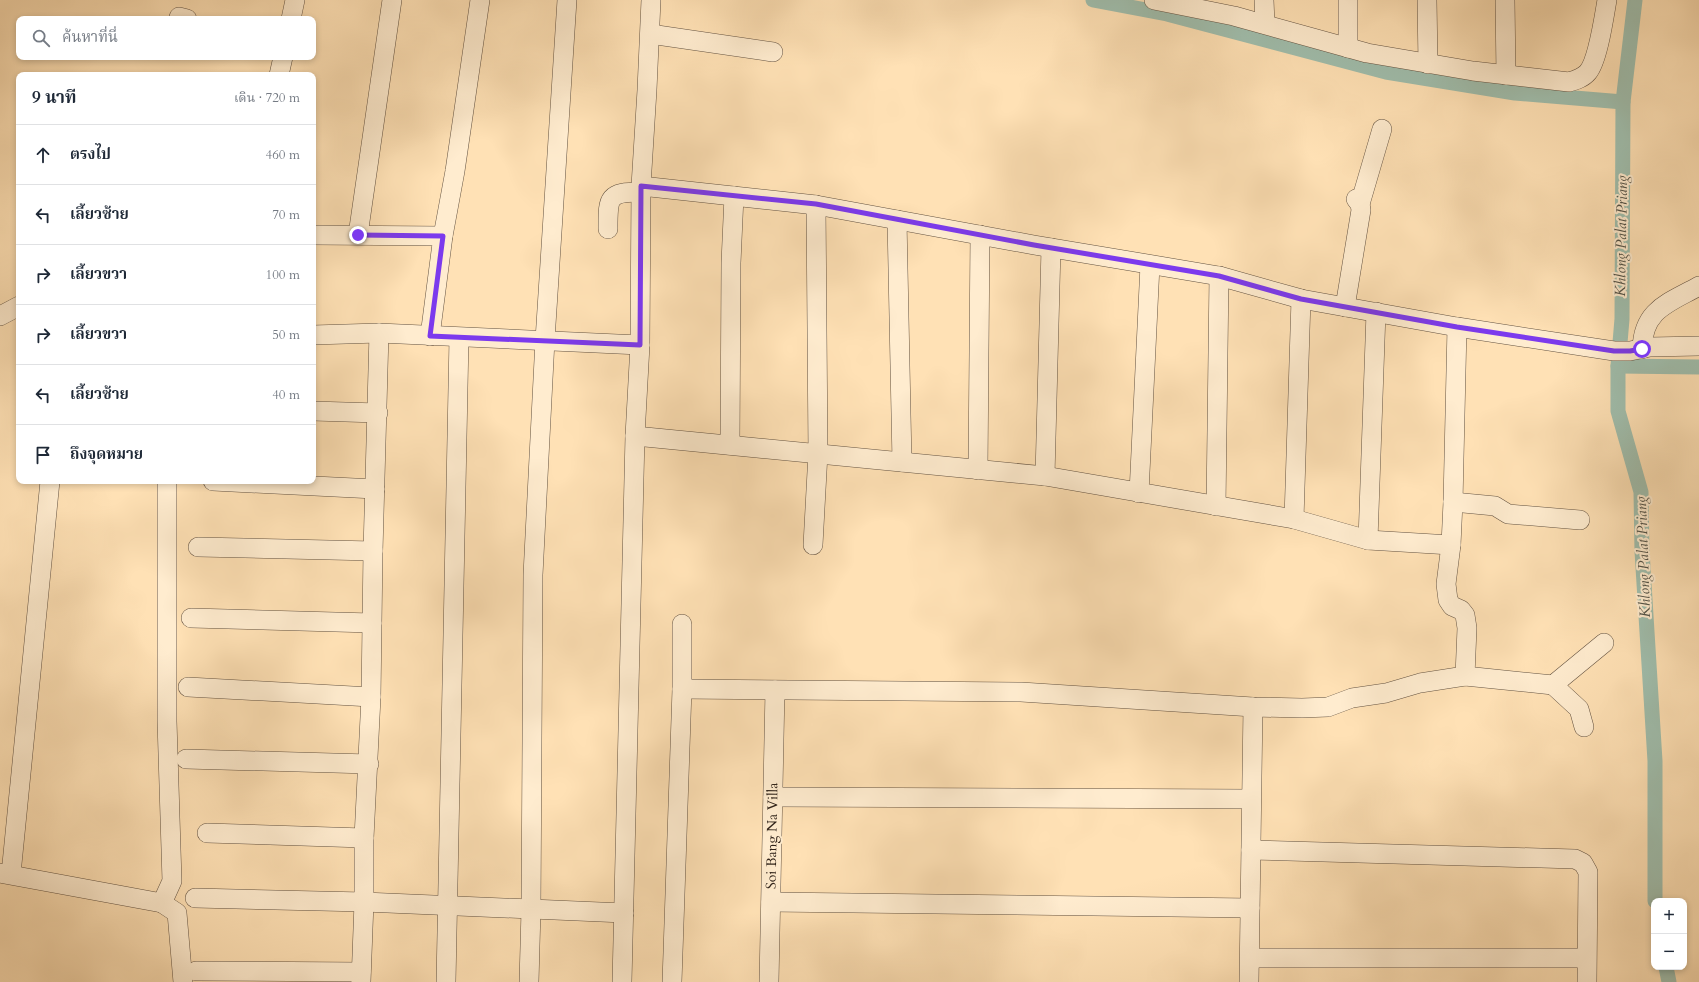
<!DOCTYPE html>
<html lang="th">
<head>
<meta charset="utf-8">
<style>
  body { margin:0; font-family:Cardo,"Noto Serif Thai",serif; background:#f6f6f7; color:#1f2937 }
  .controls { position:absolute; right:12px; bottom:12px; display:grid; overflow:hidden; border-radius:8px; box-shadow:0 2px 6px #0003 }
  .controls button { width:36px; height:36px; display:grid; place-items:center; padding:0; border:0; border-bottom:1px solid #e0e1e3; background:#fff; color:#1f2937; font:20px sans-serif }
  .stop { position:absolute; width:12px; height:12px; margin:-9px; border:3px solid #7c3aed; border-radius:50%; background:#fff }
  .stop.end { background:#7c3aed; border-color:#fff; box-shadow:0 1px 4px #0008 }
  .list { margin:0; padding:0; list-style:none }
  h2 { display:flex; justify-content:space-between; align-items:center; height:52px; margin:0; padding:0 16px; font-size:17px }
  h2 small { font-size:13px; font-weight:400; color:#747a83 }
  .list li { display:grid; grid-template-columns:26px 1fr auto; gap:12px; align-items:center; box-sizing:border-box; height:60px; padding:0 16px; border-top:1px solid #e0e1e3 }
  .list b { display:block; font-size:15px; white-space:nowrap }
  .list em { font-size:13px; font-style:normal; color:#747a83 }
  .icon { flex:none; width:22px; height:22px; fill:none; stroke:currentColor; stroke-width:2; stroke-linecap:round; stroke-linejoin:round }
  .map { position:relative; flex:none; width:1699px; height:982px; overflow:hidden }
  .search { position:absolute; background:#fff; box-shadow:0 2px 6px #0003; left:16px; top:16px; width:300px; height:44px; display:flex; align-items:center; gap:10px; box-sizing:border-box; padding:0 14px; border-radius:8px; color:#747a83; font-size:15px }
  .panel { position:absolute; background:#fff; box-shadow:0 2px 6px #0003; left:16px; top:72px; width:300px; height:412px; border-radius:8px }
  .map>svg:first-child { display:block }
  .lines { fill:none; stroke-linecap:round; stroke-linejoin:round }
  .canal { stroke:#a0bead; stroke-width:15 }
  .minor-casing { stroke:#645342; stroke-width:20 }
  .minor { stroke:#ffeccf; stroke-width:19 }
  .route { stroke:#7c3aed; stroke-width:5 }
  .labels { text-anchor:middle; dominant-baseline:central; stroke-width:4; stroke-linejoin:round; paint-order:stroke }
  .street-label { font-size:14px; fill:#31241b; stroke:#ffeccf }
  .water-label { font-size:15px; font-style:italic; fill:#525247; stroke:#ffeccf }
</style>
</head>
<body>
<div class="map">
<svg width="1699" height="982" viewBox="0 0 1699 982">
  <rect width="100%" height="100%" fill="#ffe1b5"/>
  <filter id="stains"><feTurbulence type="fractalNoise" baseFrequency=".005" numOctaves="4"/><feColorMatrix values="0 0 0 0 .2 0 0 0 0 .09 0 0 0 0 .02 0 0 0 .5 -.17"/></filter>
  <radialGradient id="worn" r=".72"><stop offset=".6" stop-color="#630" stop-opacity="0"/><stop offset="1" stop-color="#630" stop-opacity=".3"/></radialGradient>
  <g class="lines">
    <g class="canal">
      <path d="M 1093,0 L 1167,14 L 1386,72 L 1515,93 L 1623,102"/>
      <path d="M 1635,0 L 1623,102 L 1622,319 L 1618,366 L 1618,411 L 1641,492 L 1642,551 L 1655,761 L 1655,901"/>
      <path d="M 1618,366 L 1699,367"/>
      <path d="M 1666,967 L 1669,982"/>
    </g>
    <g class="minor-casing">
      <g id="minor">
        <path d="M 1154,0 L 1234,16 L 1367,53 L 1473,71 L 1569,82 C 1576,80 1583,78 1588,72 C 1598,60 1604,17 1607,0"/>
        <path d="M 1264,0 L 1265,24"/>
        <path d="M 1348,0 L 1348,48"/>
        <path d="M 1427,0 L 1428,64"/>
        <path d="M 1505,0 L 1506,75"/>
        <path d="M 179,17 L 187,19"/>
        <path d="M 291,19 L 295,0"/>
        <path d="M 650,34 L 773,52"/>
        <path d="M 279,75 L 283,57"/>
        <path d="M 641,186 L 816,205 L 1034,245 L 1219,276 L 1301,299 L 1457,327 L 1614,351 L 1630,351 L 1650,347 L 1699,346"/>
        <path d="M 1360,204 L 1382,129"/>
        <path d="M 897,220 L 902,462"/>
        <path d="M 608,229 C 608,198 607,192 641,192"/>
        <path d="M 313,235 L 443,236"/>
        <path d="M 358,235 L 392,0"/>
        <path d="M 1345,307 L 1361,210 L 1360,204 L 1356,199"/>
        <path d="M 0,316 L 19,306"/>
        <path d="M 1457,327 L 1453,502 L 1451,545 L 1446,584 L 1448,600 L 1452,606 L 1461,610 L 1465,615 L 1467,628 L 1465,676 L 1553,685 L 1604,643"/>
        <path d="M 313,335 L 379,333 L 640,345"/>
        <path d="M 430,336 L 443,236 L 455,171 L 480,0"/>
        <path d="M 1642,349 C 1643,309 1669,303 1699,286"/>
        <path d="M 313,411 L 378,413"/>
        <path d="M 635,436 L 1045,476 L 1294,519 L 1368,540 L 1451,545"/>
        <path d="M 730,445 L 731,263 L 734,196"/>
        <path d="M 978,470 L 980,235"/>
        <path d="M 1045,476 L 1051,248"/>
        <path d="M 167,481 L 167,721 L 172,881 L 162,903 L 177,913 L 183,982"/>
        <path d="M 213,481 L 375,489"/>
        <path d="M 1139,493 L 1150,265"/>
        <path d="M 1453,502 L 1495,506 L 1508,514 L 1580,520"/>
        <path d="M 1216,506 L 1219,276"/>
        <path d="M 1294,519 L 1301,299"/>
        <path d="M 1368,540 L 1376,312"/>
        <path d="M 813,545 L 818,453 L 816,205"/>
        <path d="M 198,547 L 373,551"/>
        <path d="M 191,618 L 372,623"/>
        <path d="M 1553,685 L 1579,709 L 1584,727"/>
        <path d="M 188,687 L 371,697"/>
        <path d="M 682,689 L 1021,692 L 1253,707 L 1302,708 L 1328,707 L 1352,698 L 1386,693 L 1420,683 L 1465,676"/>
        <path d="M 186,759 L 369,764"/>
        <path d="M 773,797 L 1251,799"/>
        <path d="M 207,833 L 364,838"/>
        <path d="M 1251,850 L 1575,859 L 1583,863 L 1588,872 L 1587,982"/>
        <path d="M 0,873 L 162,903"/>
        <path d="M 11,874 L 50,481"/>
        <path d="M 195,898 L 364,902 L 624,913"/>
        <path d="M 771,902 L 1250,908"/>
        <path d="M 1250,958 L 1586,958"/>
        <path d="M 196,971 L 361,972"/>
        <path d="M 361,982 L 364,902 L 364,838 L 371,697 L 373,551 L 379,333"/>
        <path d="M 446,982 L 459,338"/>
        <path d="M 529,982 L 531,910 L 533,575 L 545,340 L 567,0"/>
        <path d="M 622,982 L 635,436 L 640,345 L 641,186 L 647,90 L 651,0"/>
        <path d="M 672,982 L 682,689 L 682,624"/>
        <path d="M 769,982 L 775,690"/>
        <path d="M 1249,982 L 1253,707"/>
      </g>
    </g>
    <use href="#minor" class="minor"/>
  </g>
  <g class="lines">
    <path class="route" d="M 358,235 L 443,236 L 430,336 L 640,345 L 641,186 L 816,204 L 1034,245 L 1219,276 L 1301,299 L 1457,327 L 1614,351 L 1630,351 L 1642,349"/>
  </g>
  <g class="labels">
    <g class="street-label">
      <text transform="translate(772 836) rotate(-89)">Soi Bang Na Villa</text>
    </g>
    <g class="water-label">
      <text transform="translate(1621 236) rotate(-89)">Khlong Palat Priang</text>
      <text transform="translate(1643 557) rotate(-92)">Khlong Palat Priang</text>
    </g>
  </g>
  <rect width="100%" height="100%" filter="url(#stains)"/>
  <rect width="100%" height="100%" fill="url(#worn)"/>
</svg>
<div class="controls">
<button>+</button>
<button>−</button>
</div>
<div class="stop" style="left:1642px;top:349px"></div>
<div class="stop end" style="left:358px;top:235px"></div>
<div class="search"><svg class="icon" aria-label="search" viewBox="0 0 24 24"><circle cx="10" cy="10" r="6"/><path d="M15 15l6 6"/></svg>ค้นหาที่นี่</div>
<section class="panel">
<h2>9 นาที<small>เดิน · 720 m</small></h2>
<ul class="list">
<li><svg class="icon" aria-label="ahead" viewBox="0 0 24 24"><path d="M12 20V5M6 11l6-6 6 6"/></svg><div><b>ตรงไป</b></div><em>460 m</em></li>
<li><svg class="icon" aria-label="left" viewBox="0 0 24 24"><path d="M17 20v-9H6M10 6l-5 5 5 5"/></svg><div><b>เลี้ยวซ้าย</b></div><em>70 m</em></li>
<li><svg class="icon" aria-label="right" viewBox="0 0 24 24"><path d="M7 20v-9h11M14 6l5 5-5 5"/></svg><div><b>เลี้ยวขวา</b></div><em>100 m</em></li>
<li><svg class="icon" aria-label="right" viewBox="0 0 24 24"><path d="M7 20v-9h11M14 6l5 5-5 5"/></svg><div><b>เลี้ยวขวา</b></div><em>50 m</em></li>
<li><svg class="icon" aria-label="left" viewBox="0 0 24 24"><path d="M17 20v-9H6M10 6l-5 5 5 5"/></svg><div><b>เลี้ยวซ้าย</b></div><em>40 m</em></li>
<li><svg class="icon" aria-label="arrive" viewBox="0 0 24 24"><path d="M6 21V4h12l-3 4 3 4H6"/></svg><div><b>ถึงจุดหมาย</b></div></li>
</ul>
</section>
</div>
</body>
</html>
